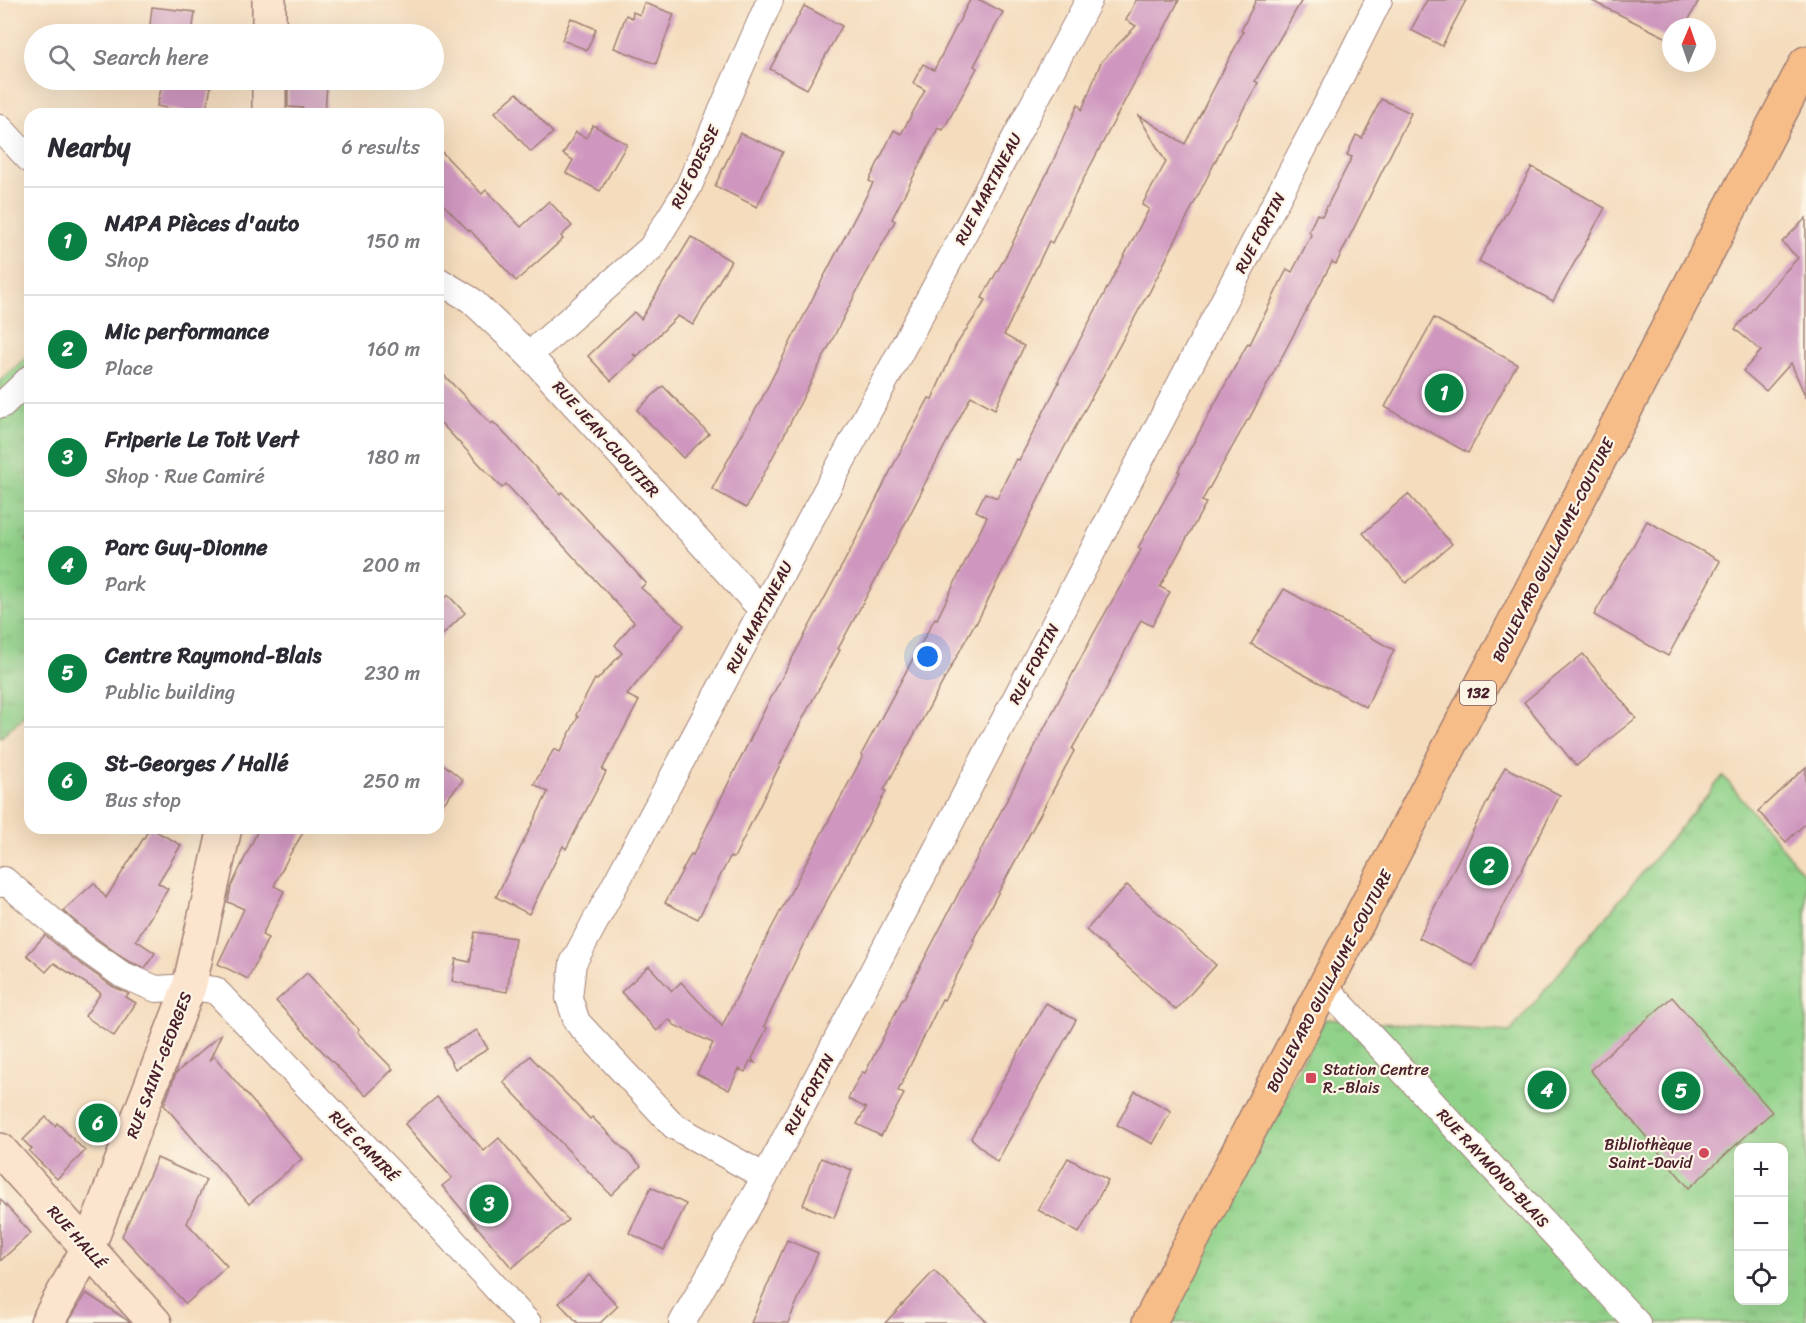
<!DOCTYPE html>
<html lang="en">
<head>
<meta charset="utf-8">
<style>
  body { margin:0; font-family:Sriracha,sans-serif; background:#f2f2f3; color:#2b2b33 }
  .controls { position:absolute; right:18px; bottom:18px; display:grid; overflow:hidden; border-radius:12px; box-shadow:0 6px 24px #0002 }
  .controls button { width:54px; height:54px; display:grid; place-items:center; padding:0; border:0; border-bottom:2px solid #e1e1e2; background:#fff; color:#2b2b33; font:30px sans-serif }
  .compass { position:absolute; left:1662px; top:18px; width:54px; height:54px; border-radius:50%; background:#fff; box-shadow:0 6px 24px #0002; rotate:2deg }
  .you { position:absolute; left:928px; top:657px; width:21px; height:21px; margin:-15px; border:4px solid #fff; border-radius:50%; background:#1a73e8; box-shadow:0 0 0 9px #1a73e833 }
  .badge { display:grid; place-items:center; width:39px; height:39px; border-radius:50%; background:#0b8043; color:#fff; font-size:20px; font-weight:700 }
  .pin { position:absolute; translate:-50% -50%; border:3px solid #fff; box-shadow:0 2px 6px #0006 }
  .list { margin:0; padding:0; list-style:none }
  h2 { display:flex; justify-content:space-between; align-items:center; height:78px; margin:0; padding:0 24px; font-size:26px }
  h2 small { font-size:20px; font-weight:400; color:#7c7c81 }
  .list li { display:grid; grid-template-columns:39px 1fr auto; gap:18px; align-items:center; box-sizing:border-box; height:108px; padding:0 24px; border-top:2px solid #e1e1e2 }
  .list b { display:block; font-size:22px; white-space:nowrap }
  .list p { margin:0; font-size:20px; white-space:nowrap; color:#7c7c81 }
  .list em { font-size:20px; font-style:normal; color:#7c7c81 }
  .icon { flex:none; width:33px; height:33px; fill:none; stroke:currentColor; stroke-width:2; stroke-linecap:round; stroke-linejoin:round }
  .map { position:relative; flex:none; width:1806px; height:1323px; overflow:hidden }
  .search { position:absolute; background:#fff; box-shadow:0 6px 24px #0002; left:24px; top:24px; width:420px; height:66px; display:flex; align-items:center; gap:15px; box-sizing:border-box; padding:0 21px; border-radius:33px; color:#7c7c81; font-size:22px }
  .panel { position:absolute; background:#fff; box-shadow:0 6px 24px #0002; left:24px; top:108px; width:420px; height:726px; border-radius:18px }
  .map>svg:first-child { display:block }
  .park { fill:url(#park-tufts); stroke:#6e785a; stroke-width:1.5; fill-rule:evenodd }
  .building { fill:#cf97bf }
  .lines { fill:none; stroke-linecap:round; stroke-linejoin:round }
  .street-casing { stroke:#9f7e74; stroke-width:28 }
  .secondary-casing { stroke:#9f7e74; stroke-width:36 }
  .primary-casing { stroke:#9f7e74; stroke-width:36 }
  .street { stroke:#fff; stroke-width:26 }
  .secondary { stroke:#fce5cf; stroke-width:33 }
  .primary { stroke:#f7bd88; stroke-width:33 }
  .poi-dot { fill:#d1495b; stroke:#fcf5e5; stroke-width:2 }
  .labels { text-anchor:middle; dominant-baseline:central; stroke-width:4.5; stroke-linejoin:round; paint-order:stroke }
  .shield { fill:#fcf5e5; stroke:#7f5f63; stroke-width:1.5 }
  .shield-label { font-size:15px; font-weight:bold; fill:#4a1f2b }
  .street-label { font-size:16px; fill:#4a1f2b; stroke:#fcf5e5 }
  .poi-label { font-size:16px; fill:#4a1f2b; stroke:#fcf5e5; text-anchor:start }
</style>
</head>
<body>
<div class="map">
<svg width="1806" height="1323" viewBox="0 0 1806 1323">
  <defs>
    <pattern id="park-tufts" width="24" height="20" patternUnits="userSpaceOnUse" patternTransform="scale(1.5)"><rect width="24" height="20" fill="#91d28a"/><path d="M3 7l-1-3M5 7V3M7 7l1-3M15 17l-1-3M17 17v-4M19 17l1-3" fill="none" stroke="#7fb477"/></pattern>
  </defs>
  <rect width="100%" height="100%" fill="#fcf5e5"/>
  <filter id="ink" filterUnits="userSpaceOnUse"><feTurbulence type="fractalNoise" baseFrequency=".0167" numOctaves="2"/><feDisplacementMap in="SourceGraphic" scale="12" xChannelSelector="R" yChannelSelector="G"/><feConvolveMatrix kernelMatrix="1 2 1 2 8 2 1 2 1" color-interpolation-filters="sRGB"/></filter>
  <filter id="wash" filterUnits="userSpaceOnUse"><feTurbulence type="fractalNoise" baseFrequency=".008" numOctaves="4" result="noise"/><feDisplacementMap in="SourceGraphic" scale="24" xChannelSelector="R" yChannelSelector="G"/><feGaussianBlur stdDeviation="1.35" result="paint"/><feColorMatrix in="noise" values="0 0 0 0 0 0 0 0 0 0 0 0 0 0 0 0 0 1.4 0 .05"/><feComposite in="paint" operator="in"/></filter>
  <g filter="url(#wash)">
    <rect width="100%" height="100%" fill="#f4dcbd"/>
    <g class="park">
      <path d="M 30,354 L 30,537 L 26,540 L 30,545 L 30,710 L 0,738 L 0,381 Z"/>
      <path d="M 1723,776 L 1806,876 L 1806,1323 L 1163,1323 L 1325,1019 L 1510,1032 ZM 1738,1148 L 1784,1148 L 1784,1300 L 1738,1300 Z"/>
    </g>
    <g id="blocks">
      <g class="building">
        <path d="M 970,0 L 980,0 L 1003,12 L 974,66 L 977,68 L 943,130 L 938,128 L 892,219 L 895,221 L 859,287 L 782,439 L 746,508 L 712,489 L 762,398 L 820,284 L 873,183 L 869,181 L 894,130 L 901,134 L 925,90 L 913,83 L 923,64 L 934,70 Z"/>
        <path d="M 1136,0 L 1179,0 L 1159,39 L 1158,38 L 1075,195 L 1052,243 L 1049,241 L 1004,335 L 1024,346 L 995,409 L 971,396 L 922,489 L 923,489 L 892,549 L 838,649 L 840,650 L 804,716 L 734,858 L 730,857 L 698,919 L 665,903 L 691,854 L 693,855 L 766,707 L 852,547 L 898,456 L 929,398 L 932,399 L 956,345 L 986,300 L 982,298 L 1007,254 L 1053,161 L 1078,104 L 1082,110 L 1101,62 L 1136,26 L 1126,20 Z"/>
        <path d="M 1256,0 L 1302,0 L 1255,81 L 1258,83 L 1224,144 L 1148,295 L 1147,295 L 1064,448 L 976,624 L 975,623 L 884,790 L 886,791 L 803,945 L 764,1026 L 767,1028 L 752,1059 L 755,1063 L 750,1061 L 745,1072 L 739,1069 L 729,1090 L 697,1074 L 713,1043 L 674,1025 L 669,1019 L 657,1031 L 621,992 L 649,966 L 672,991 L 681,982 L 722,1026 L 771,929 L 863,756 L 861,755 L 935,618 L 937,619 L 987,517 L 976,511 L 985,493 L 997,498 L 1016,459 L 1019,460 L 1059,382 L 1058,381 L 1149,209 L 1142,205 L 1166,162 L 1138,115 L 1185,144 L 1243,32 L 1241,31 Z"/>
        <path d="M 1427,0 L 1466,0 L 1442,46 L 1411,30 Z"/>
        <path d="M 1590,0 L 1699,0 L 1685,27 L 1671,27 L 1671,40 Z"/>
        <path d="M 644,3 L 674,14 L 656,64 L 614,48 L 626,15 L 632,18 L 633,12 L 640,15 Z"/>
        <path d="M 804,6 L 842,26 L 807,89 L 770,69 Z"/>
        <path d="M 152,7 L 195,12 L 192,34 L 149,34 Z"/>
        <path d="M 571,18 L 596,29 L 587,50 L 562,40 Z"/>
        <path d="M 163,80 L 176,80 L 211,87 L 205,114 L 192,114 L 157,106 Z"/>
        <path d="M 288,80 L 311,80 L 311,83 L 327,84 L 325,114 L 302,114 L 303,108 L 288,107 Z"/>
        <path d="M 517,93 L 553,133 L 531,152 L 495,112 Z"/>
        <path d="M 1381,99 L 1411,113 L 1336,264 L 1332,262 L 1249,419 L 1248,419 L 1202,501 L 1206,503 L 1160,587 L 1170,592 L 1152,626 L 1141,620 L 1103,695 L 1072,749 L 1074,751 L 973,940 L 975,941 L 944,1000 L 942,999 L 898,1091 L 904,1094 L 881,1136 L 857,1124 L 866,1108 L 848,1099 L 862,1072 L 865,1073 L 903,998 L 904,998 L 1024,767 L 1094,633 L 1141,550 L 1138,548 L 1180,472 L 1178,471 L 1248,343 L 1250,344 L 1287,269 L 1292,272 L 1311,235 L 1309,231 L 1317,214 L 1322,216 L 1352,157 L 1347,155 L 1356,135 L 1362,138 Z"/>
        <path d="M 593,125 L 627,144 L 600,191 L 566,173 L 573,160 L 563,154 L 576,132 L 586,138 Z"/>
        <path d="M 740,133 L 783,152 L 757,207 L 715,186 Z"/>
        <path d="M 438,148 L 482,194 L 486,190 L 521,227 L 549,201 L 572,226 L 561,236 L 563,239 L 516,281 L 470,230 L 469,231 L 438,199 Z"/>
        <path d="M 1532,167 L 1605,208 L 1553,301 L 1479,261 Z"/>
        <path d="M 1806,218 L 1806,398 L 1791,363 L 1766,391 L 1743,371 L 1761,351 L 1735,329 L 1777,281 L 1777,280 L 1798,258 L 1782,242 Z"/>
        <path d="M 691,237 L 731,261 L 693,325 L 678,316 L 637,356 L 633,354 L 636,357 L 611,381 L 588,356 L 634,312 L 641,319 Z"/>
        <path d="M 1434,318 L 1517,364 L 1468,453 L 1385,407 Z"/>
        <path d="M 438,369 L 491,424 L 493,422 L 503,432 L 560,494 L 562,492 L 646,583 L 641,588 L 684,625 L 627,695 L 639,701 L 602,770 L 606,772 L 566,849 L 563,846 L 529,914 L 496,897 L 548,792 L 534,784 L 554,749 L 560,752 L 578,717 L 576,715 L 595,679 L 597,680 L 622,653 L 615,645 L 634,622 L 506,484 L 502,488 L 438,420 Z"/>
        <path d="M 663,386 L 709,434 L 683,458 L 637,410 Z"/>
        <path d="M 1408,494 L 1452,544 L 1406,583 L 1363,533 Z"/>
        <path d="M 1647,521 L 1720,561 L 1668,656 L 1594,615 Z"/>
        <path d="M 1284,589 L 1394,650 L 1366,707 L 1299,672 L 1251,644 Z"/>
        <path d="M 448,595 L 465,613 L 438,639 L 438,605 Z"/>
        <path d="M 1583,654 L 1636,718 L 1576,766 L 1524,702 Z"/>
        <path d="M 438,760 L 463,780 L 438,810 Z"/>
        <path d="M 1505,767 L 1560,795 L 1473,966 L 1419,938 Z"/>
        <path d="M 1806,767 L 1806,823 L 1786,842 L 1758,811 Z"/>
        <path d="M 150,828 L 181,845 L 158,883 L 168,889 L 136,940 L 155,953 L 145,968 L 128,961 L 92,935 L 63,911 L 94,883 L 106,898 Z"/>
        <path d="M 259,828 L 306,828 L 290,854 L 274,886 L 284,891 L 262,935 L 268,938 L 248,979 L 218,964 L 244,909 L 228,902 L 231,887 Z"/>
        <path d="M 1127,885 L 1216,965 L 1176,1010 L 1086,930 Z"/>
        <path d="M 475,932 L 515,938 L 507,992 L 465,985 L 465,984 L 452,981 L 456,959 L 470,962 Z"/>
        <path d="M 45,935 L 74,959 L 112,986 L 129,994 L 126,997 L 136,1003 L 114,1036 L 85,1016 L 101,993 L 54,963 L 46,972 L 27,955 Z"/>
        <path d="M 307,973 L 359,1030 L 357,1032 L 393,1069 L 366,1096 L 322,1051 L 276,1001 Z"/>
        <path d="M 1672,997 L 1772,1112 L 1689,1188 L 1590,1070 Z"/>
        <path d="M 1046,1003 L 1076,1020 L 997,1162 L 971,1138 Z"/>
        <path d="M 477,1030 L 488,1049 L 455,1069 L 444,1048 Z"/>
        <path d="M 222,1033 L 209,1061 L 214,1056 L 302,1159 L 249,1204 L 164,1105 L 176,1073 Z"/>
        <path d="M 530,1056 L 590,1119 L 592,1117 L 641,1166 L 611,1195 L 503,1082 Z"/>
        <path d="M 1135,1091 L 1171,1111 L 1153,1144 L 1117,1125 Z"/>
        <path d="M 437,1097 L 484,1151 L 499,1138 L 568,1220 L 512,1268 L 442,1186 L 452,1178 L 405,1124 Z"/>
        <path d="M 46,1117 L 55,1126 L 57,1123 L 85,1151 L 57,1179 L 29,1151 L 32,1149 L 23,1140 Z"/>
        <path d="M 157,1158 L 206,1180 L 187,1223 L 227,1266 L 186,1304 L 122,1236 Z"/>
        <path d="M 821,1158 L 852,1170 L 834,1218 L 803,1205 Z"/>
        <path d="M 1068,1158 L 1108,1180 L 1079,1233 L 1038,1210 Z"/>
        <path d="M 651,1187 L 686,1204 L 664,1250 L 629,1233 Z"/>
        <path d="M 0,1199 L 31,1233 L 0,1261 Z"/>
        <path d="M 787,1240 L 818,1253 L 788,1323 L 751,1323 Z"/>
        <path d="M 934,1271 L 988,1323 L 885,1323 Z"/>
        <path d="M 589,1275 L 618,1306 L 600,1323 L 578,1323 L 559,1303 Z"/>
        <path d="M 86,1293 L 127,1320 L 130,1323 L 68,1323 Z"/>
      </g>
    </g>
  </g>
  <g filter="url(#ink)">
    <use href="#blocks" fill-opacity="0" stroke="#9f7e74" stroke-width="1.5"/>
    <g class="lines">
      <g class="street-casing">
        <g id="street">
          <path d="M 0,128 L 30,160"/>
          <path d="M 438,280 L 471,300 L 529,355 L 763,611"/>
          <path d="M 529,355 L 651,248 L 688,188 L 770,0"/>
          <path d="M 0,404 L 2,405 L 30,378"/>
          <path d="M 0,884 L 4,880 L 83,947 L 121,974 L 156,989 L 189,987 L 215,990 L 406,1189 L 528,1323"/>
          <path d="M 1325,987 L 1637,1323"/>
          <path d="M 765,1177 L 674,1126 L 577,1022 L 569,998 L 573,963 L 1089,0"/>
          <path d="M 682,1323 L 765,1177 L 1334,90 L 1379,0"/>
        </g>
      </g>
      <g class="secondary-casing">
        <g id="secondary">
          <path d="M 269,34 L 269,0"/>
          <path d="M 269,114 L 269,80"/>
          <path d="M 0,1150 L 155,1323"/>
          <path d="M 47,1323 L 88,1248 L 189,987 L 225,828"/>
        </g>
      </g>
      <g class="primary-casing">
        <path id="primary" d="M 1149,1323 L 1806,63"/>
      </g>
      <use href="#street" class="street"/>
      <use href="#secondary" class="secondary"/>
      <use href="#primary" class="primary"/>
    </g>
  </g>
  <g class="poi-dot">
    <rect x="1305" y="1072" width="12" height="12" rx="3"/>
    <circle cx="1704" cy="1153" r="6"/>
  </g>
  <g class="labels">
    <rect class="shield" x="1460" y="681" width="36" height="24" rx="4.5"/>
    <g class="shield-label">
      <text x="1478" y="693">132</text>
    </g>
    <g class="street-label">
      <text transform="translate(695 167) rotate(-64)">RUE ODESSE</text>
      <text transform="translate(988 189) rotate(-62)">RUE MARTINEAU</text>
      <text transform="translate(1260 233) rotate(-62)">RUE FORTIN</text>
      <text transform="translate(606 439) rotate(48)">RUE JEAN-CLOUTIER</text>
      <text transform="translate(1553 550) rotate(-63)">BOULEVARD GUILLAUME-COUTURE</text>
      <text transform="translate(759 617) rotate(-62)">RUE MARTINEAU</text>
      <text transform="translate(1034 664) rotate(-62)">RUE FORTIN</text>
      <text transform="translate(1329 981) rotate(-62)">BOULEVARD GUILLAUME-COUTURE</text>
      <text transform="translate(159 1065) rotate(-69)">RUE SAINT-GEORGES</text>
      <text transform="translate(809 1094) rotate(-62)">RUE FORTIN</text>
      <text transform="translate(364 1146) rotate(46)">RUE CAMIRÉ</text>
      <text transform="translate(1493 1168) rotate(47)">RUE RAYMOND-BLAIS</text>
      <text transform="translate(77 1237) rotate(48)">RUE HALLÉ</text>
    </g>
    <g class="poi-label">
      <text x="1323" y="1069">Station Centre<tspan x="1323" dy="18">R.-Blais</tspan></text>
      <text x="1692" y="1144" text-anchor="end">Bibliothèque<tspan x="1692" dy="18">Saint-David</tspan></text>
    </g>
  </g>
</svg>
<div class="controls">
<button>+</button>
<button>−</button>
<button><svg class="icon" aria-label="locate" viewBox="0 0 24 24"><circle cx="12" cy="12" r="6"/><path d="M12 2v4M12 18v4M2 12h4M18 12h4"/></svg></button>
</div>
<svg class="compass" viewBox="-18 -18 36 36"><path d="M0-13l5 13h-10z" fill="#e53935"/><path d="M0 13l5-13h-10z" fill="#7c7c81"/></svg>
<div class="you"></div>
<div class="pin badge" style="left:1444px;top:393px">1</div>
<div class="pin badge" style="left:1489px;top:866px">2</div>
<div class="pin badge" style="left:489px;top:1204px">3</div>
<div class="pin badge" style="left:1547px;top:1090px">4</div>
<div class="pin badge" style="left:1681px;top:1091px">5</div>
<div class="pin badge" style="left:98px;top:1123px">6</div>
<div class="search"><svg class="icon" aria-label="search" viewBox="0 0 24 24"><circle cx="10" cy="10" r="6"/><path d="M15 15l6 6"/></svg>Search here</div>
<section class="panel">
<h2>Nearby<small>6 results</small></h2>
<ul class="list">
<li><span class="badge">1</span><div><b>NAPA Pièces d'auto</b><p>Shop</p></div><em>150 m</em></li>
<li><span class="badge">2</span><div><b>Mic performance</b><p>Place</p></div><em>160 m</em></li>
<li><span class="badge">3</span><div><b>Friperie Le Toit Vert</b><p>Shop · Rue Camiré</p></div><em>180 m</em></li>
<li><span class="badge">4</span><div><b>Parc Guy-Dionne</b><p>Park</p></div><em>200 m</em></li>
<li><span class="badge">5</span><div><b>Centre Raymond-Blais</b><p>Public building</p></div><em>230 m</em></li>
<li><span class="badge">6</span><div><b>St-Georges / Hallé</b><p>Bus stop</p></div><em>250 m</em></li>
</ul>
</section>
</div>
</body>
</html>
